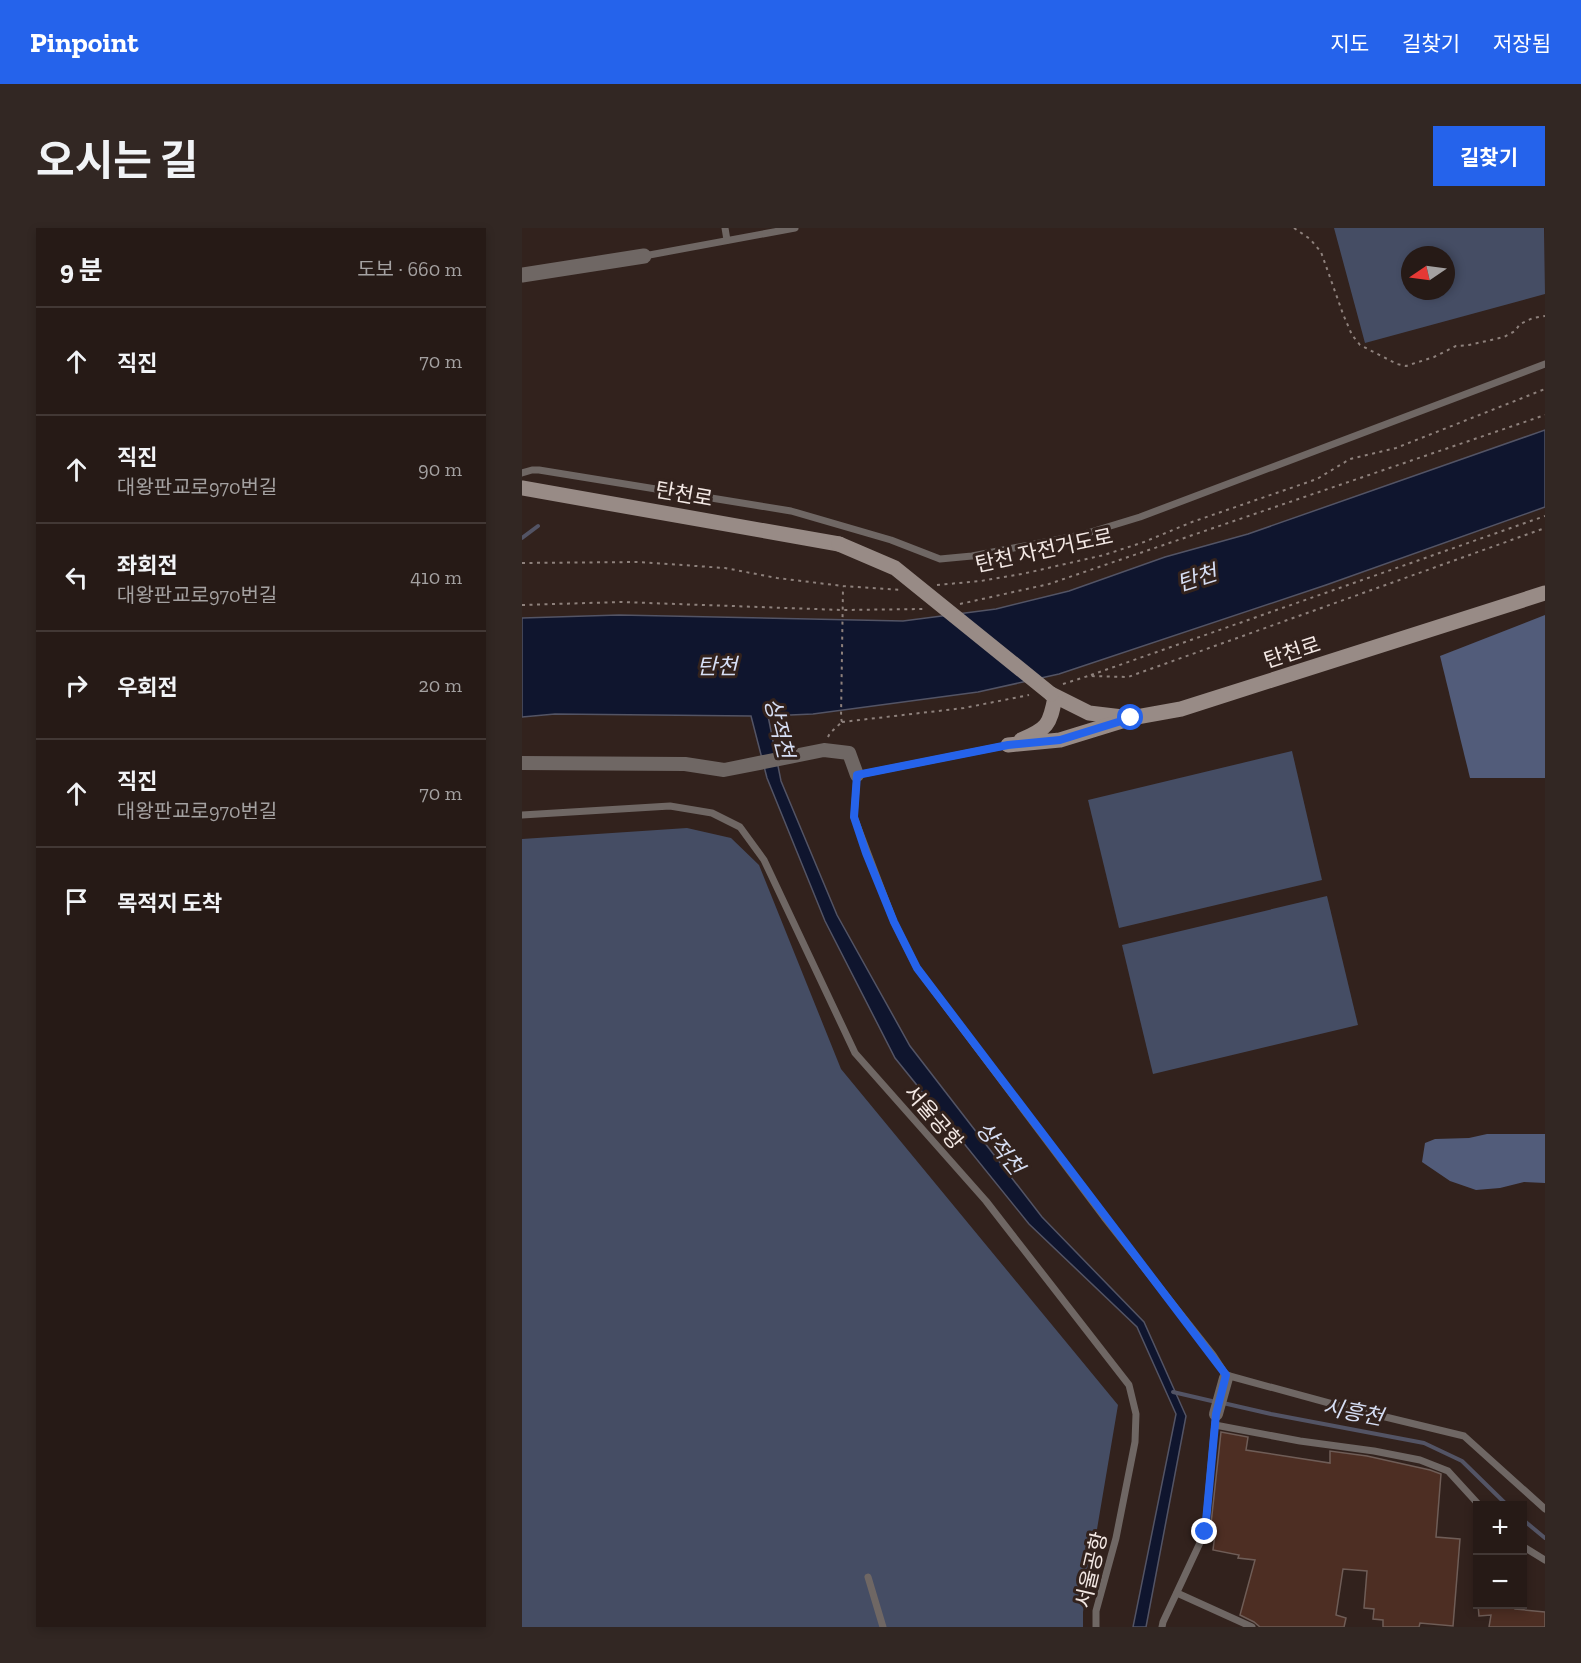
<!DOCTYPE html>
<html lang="ko">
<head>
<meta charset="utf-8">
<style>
  body { margin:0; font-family:"Zilla Slab","Noto Sans KR",serif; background:#322723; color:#f1f3f6 }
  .controls { position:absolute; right:18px; bottom:18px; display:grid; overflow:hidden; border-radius:0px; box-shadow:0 3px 9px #0003 }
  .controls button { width:54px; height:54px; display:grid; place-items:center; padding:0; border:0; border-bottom:2px solid #423835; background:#261a16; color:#f1f3f6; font:30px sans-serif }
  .compass { position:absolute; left:879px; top:18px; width:54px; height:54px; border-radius:50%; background:#261a16; box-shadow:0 3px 9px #0003; rotate:257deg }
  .stop { position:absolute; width:18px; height:18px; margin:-14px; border:4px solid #2563eb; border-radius:50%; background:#fff }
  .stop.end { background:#2563eb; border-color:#fff; box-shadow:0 2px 6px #0008 }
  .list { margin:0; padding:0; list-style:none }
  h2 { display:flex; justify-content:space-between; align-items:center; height:78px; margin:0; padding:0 24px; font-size:26px }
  h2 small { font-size:20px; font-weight:400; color:#a4a1a1 }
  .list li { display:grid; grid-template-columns:39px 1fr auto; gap:18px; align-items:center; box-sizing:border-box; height:108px; padding:0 24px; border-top:2px solid #423835 }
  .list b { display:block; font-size:22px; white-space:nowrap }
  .list p { margin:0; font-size:20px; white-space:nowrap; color:#a4a1a1 }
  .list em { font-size:20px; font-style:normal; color:#a4a1a1 }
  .icon { flex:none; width:33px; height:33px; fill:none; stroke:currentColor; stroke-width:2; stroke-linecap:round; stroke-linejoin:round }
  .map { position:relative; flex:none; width:1023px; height:1399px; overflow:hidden; border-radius:0px }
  header { display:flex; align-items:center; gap:36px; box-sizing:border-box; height:84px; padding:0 30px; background:#2563eb; color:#fff }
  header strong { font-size:28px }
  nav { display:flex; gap:33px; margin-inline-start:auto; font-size:21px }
  .intro { display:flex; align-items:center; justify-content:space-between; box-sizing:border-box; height:144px; padding:0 36px }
  h1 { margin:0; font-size:42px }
  .button { padding:15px 27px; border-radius:0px; background:#2563eb; color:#fff; font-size:21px; font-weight:700 }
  main { display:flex; gap:36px; padding:0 36px }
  aside { flex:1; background:#261a16; border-radius:0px; box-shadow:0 3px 9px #0003 }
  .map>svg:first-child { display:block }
  .green { fill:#454d64; fill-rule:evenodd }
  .forest { fill:#525c7a }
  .water { fill:#0f152e; stroke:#535465; stroke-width:1.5 }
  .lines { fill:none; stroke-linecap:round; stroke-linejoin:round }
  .stream { stroke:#535465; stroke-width:4 }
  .building { fill:#4d2e23; stroke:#6f5d57; stroke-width:1.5 }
  .path { stroke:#8e817c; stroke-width:2; stroke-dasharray:3 4.5; stroke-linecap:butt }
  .service { stroke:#6f6764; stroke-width:7 }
  .minor { stroke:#6f6764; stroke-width:14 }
  .tertiary { stroke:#6f6764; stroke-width:15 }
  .secondary { stroke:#988b86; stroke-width:15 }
  .secondary-bridge { stroke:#988b86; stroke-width:15 }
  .route { stroke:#2563eb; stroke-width:8 }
  .labels { text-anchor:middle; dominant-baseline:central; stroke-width:6; stroke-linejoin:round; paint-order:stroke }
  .street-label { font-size:21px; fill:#f3e8e4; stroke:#32221d }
  .water-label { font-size:22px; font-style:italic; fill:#d6def4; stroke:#32221d }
</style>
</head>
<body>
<header>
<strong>Pinpoint</strong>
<nav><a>지도</a><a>길찾기</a><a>저장됨</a></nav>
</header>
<div class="intro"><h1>오시는 길</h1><a class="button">길찾기</a></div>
<main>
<aside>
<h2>9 분<small>도보 · 660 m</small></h2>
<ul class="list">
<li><svg class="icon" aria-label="ahead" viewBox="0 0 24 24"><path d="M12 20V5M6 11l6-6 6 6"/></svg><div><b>직진</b></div><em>70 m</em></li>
<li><svg class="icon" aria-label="ahead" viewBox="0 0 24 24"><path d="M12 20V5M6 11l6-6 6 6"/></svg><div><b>직진</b><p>대왕판교로970번길</p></div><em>90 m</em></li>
<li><svg class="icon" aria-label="left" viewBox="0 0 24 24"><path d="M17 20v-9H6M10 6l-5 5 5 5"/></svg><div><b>좌회전</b><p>대왕판교로970번길</p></div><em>410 m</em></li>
<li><svg class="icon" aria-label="right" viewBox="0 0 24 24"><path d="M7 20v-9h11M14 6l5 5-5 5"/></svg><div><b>우회전</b></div><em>20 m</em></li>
<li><svg class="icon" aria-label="ahead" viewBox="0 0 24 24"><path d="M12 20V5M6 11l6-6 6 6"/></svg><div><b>직진</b><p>대왕판교로970번길</p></div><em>70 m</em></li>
<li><svg class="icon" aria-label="arrive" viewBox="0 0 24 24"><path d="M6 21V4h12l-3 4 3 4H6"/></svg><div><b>목적지 도착</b></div></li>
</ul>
</aside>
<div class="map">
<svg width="1023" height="1399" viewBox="0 0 1023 1399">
  <rect width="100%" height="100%" fill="#32221d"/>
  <g class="green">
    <path d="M 812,0 L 1022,0 L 1023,66 L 843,115 ZM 888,27 L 924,27 L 924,63 L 888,63 Z"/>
    <path d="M 770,523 L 800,652 L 597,700 L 566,572 Z"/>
    <path d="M 165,600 L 209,610 L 237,637 L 319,841 L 596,1177 L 561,1384 L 561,1399 L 0,1399 L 0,611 Z"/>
    <path d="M 805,668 L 836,797 L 631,846 L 600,717 Z"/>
  </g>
  <g class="forest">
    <path d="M 1023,387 L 1023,550 L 948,550 L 918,428 Z"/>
    <path d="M 965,906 L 1023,906 L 1023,955 L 1002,954 L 978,960 L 954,962 L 928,953 L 900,934 L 903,915 L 913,911 L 947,910 Z"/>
  </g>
  <path class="water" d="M 1023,202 L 1023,279 L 804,357 L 537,446 L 456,464 L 291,486 L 246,488 L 259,553 L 315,687 L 388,818 L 520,989 L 622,1094 L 664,1188 L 624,1399 L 611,1399 L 654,1186 L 615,1099 L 507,996 L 373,830 L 303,693 L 245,550 L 229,488 L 33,486 L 0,489 L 0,390 L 97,387 L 381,393 L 474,381 L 547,363 L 643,329 L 726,306 Z"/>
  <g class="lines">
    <g class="stream">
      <path d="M 0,310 L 16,298"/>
      <path d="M 651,1164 L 694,1174"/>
      <path d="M 701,1175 L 749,1186 L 902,1215 L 940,1233 L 986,1278"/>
      <path d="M 1000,1291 L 1023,1310"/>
    </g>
  </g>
  <g class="building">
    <path d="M 699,1204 L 726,1209 L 724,1222 L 808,1235 L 808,1223 L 845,1228 L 908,1242 L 919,1246 L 914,1309 L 938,1311 L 931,1398 L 898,1395 L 897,1399 L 861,1399 L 861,1392 L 851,1391 L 852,1381 L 842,1380 L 845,1343 L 821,1341 L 814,1387 L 824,1390 L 822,1399 L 738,1399 L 732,1394 L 718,1387 L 733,1332 L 716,1330 L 717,1327 L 691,1322 L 693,1306 L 688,1305 Z"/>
    <path d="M 956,1377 L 993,1377 L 993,1381 L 1023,1384 L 1023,1399 L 967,1399 L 969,1387 L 957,1388 Z"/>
  </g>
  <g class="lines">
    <g class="path">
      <path d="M 772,0 L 788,11 L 799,24 L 821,86 L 830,107 L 838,117 L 875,136 L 884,138 L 912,129 L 934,118 L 947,117 L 982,109 L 993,103 L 998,96 L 1011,90 L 1023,88"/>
      <path d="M 0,335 L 116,334 L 203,340 L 255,350 L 321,358 L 379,362"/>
      <path d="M 415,357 L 459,353 L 500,346 L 582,327 L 622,314 L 670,294 L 795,251 L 828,231 L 874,220 L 1023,161"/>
      <path d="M 438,376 L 527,356 L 1023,187"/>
      <path d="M 0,377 L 99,374 L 320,382 L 403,381"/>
      <path d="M 569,447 L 1023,288"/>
      <path d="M 541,456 L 566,448 L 606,449 L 1023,300"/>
      <path d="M 320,494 L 442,480 L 507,467"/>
      <path d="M 320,494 L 319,490 L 321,359"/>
      <path d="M 306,509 L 308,505 L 320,494"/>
    </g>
    <g class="service">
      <path d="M 203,0 L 205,12"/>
      <path d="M 122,28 L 273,0"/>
      <path d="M 0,245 L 10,242 L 17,242 L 269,283 L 369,312 L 418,331 L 450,328 L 559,307 L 618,289 L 1023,136"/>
      <path d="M 486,517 L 335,547 L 332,589 L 372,694 L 395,740 L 582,989 L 691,1127 L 704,1147 L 704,1150"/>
      <path d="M 0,587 L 148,578 L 190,585 L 218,599 L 242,632 L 333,825 L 464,973 L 607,1157 L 614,1186 L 613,1214 L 594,1310 L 574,1383 L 574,1399"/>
      <path d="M 704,1147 L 818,1178 L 942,1208 L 1023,1281"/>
      <path d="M 693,1197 L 778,1213 L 852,1223 L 898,1232 L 926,1243 L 958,1278"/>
      <path d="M 1000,1318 L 1023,1332"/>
      <path d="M 346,1349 L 361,1399"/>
      <path d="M 655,1365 L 730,1399"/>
      <path d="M 640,1399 L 641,1394 L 683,1304 L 693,1194"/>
    </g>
    <g class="minor">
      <path d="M 0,535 L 163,536 L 202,542 L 302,522 L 327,525 L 335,547"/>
      <path d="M 694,1186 L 704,1150"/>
    </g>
    <path class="tertiary" d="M 0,47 L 122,28"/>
    <g class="secondary">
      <path d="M 0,260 L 317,316"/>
      <path d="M 529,466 L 567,485 L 609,490 L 659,481 L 1023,365"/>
      <path d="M 499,512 C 525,501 528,497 533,469"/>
      <path d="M 486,517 L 538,512 L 603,492"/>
    </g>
    <path class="secondary-bridge" d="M 317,316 L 373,340 L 529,466"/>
  </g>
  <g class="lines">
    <path class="route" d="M 609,490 L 538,512 L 486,517 L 335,547 L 332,589 L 344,625 L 372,694 L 395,740 L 704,1147 L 694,1186 L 683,1304"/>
  </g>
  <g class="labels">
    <g class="street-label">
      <text transform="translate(162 266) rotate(10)">탄천로</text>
      <text transform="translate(522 322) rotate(-12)">탄천 자전거도로</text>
      <text transform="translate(770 424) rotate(-18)">탄천로</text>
      <text transform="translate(412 889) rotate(49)">서울공항</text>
      <text transform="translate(569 1342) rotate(-77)">서울공항</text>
    </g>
    <g class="water-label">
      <text transform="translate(675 350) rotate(-18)">탄천</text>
      <text x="195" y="438">탄천</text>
      <text transform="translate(257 500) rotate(76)">상적천</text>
      <text transform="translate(478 920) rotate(51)">상적천</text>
      <text transform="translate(831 1184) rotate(11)">시흥천</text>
    </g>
  </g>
</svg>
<div class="controls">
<button>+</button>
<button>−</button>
</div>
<svg class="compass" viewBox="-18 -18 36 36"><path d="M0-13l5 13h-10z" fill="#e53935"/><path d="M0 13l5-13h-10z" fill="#a4a1a1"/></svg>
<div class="stop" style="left:609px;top:490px"></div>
<div class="stop end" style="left:683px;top:1304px"></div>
</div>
</main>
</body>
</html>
